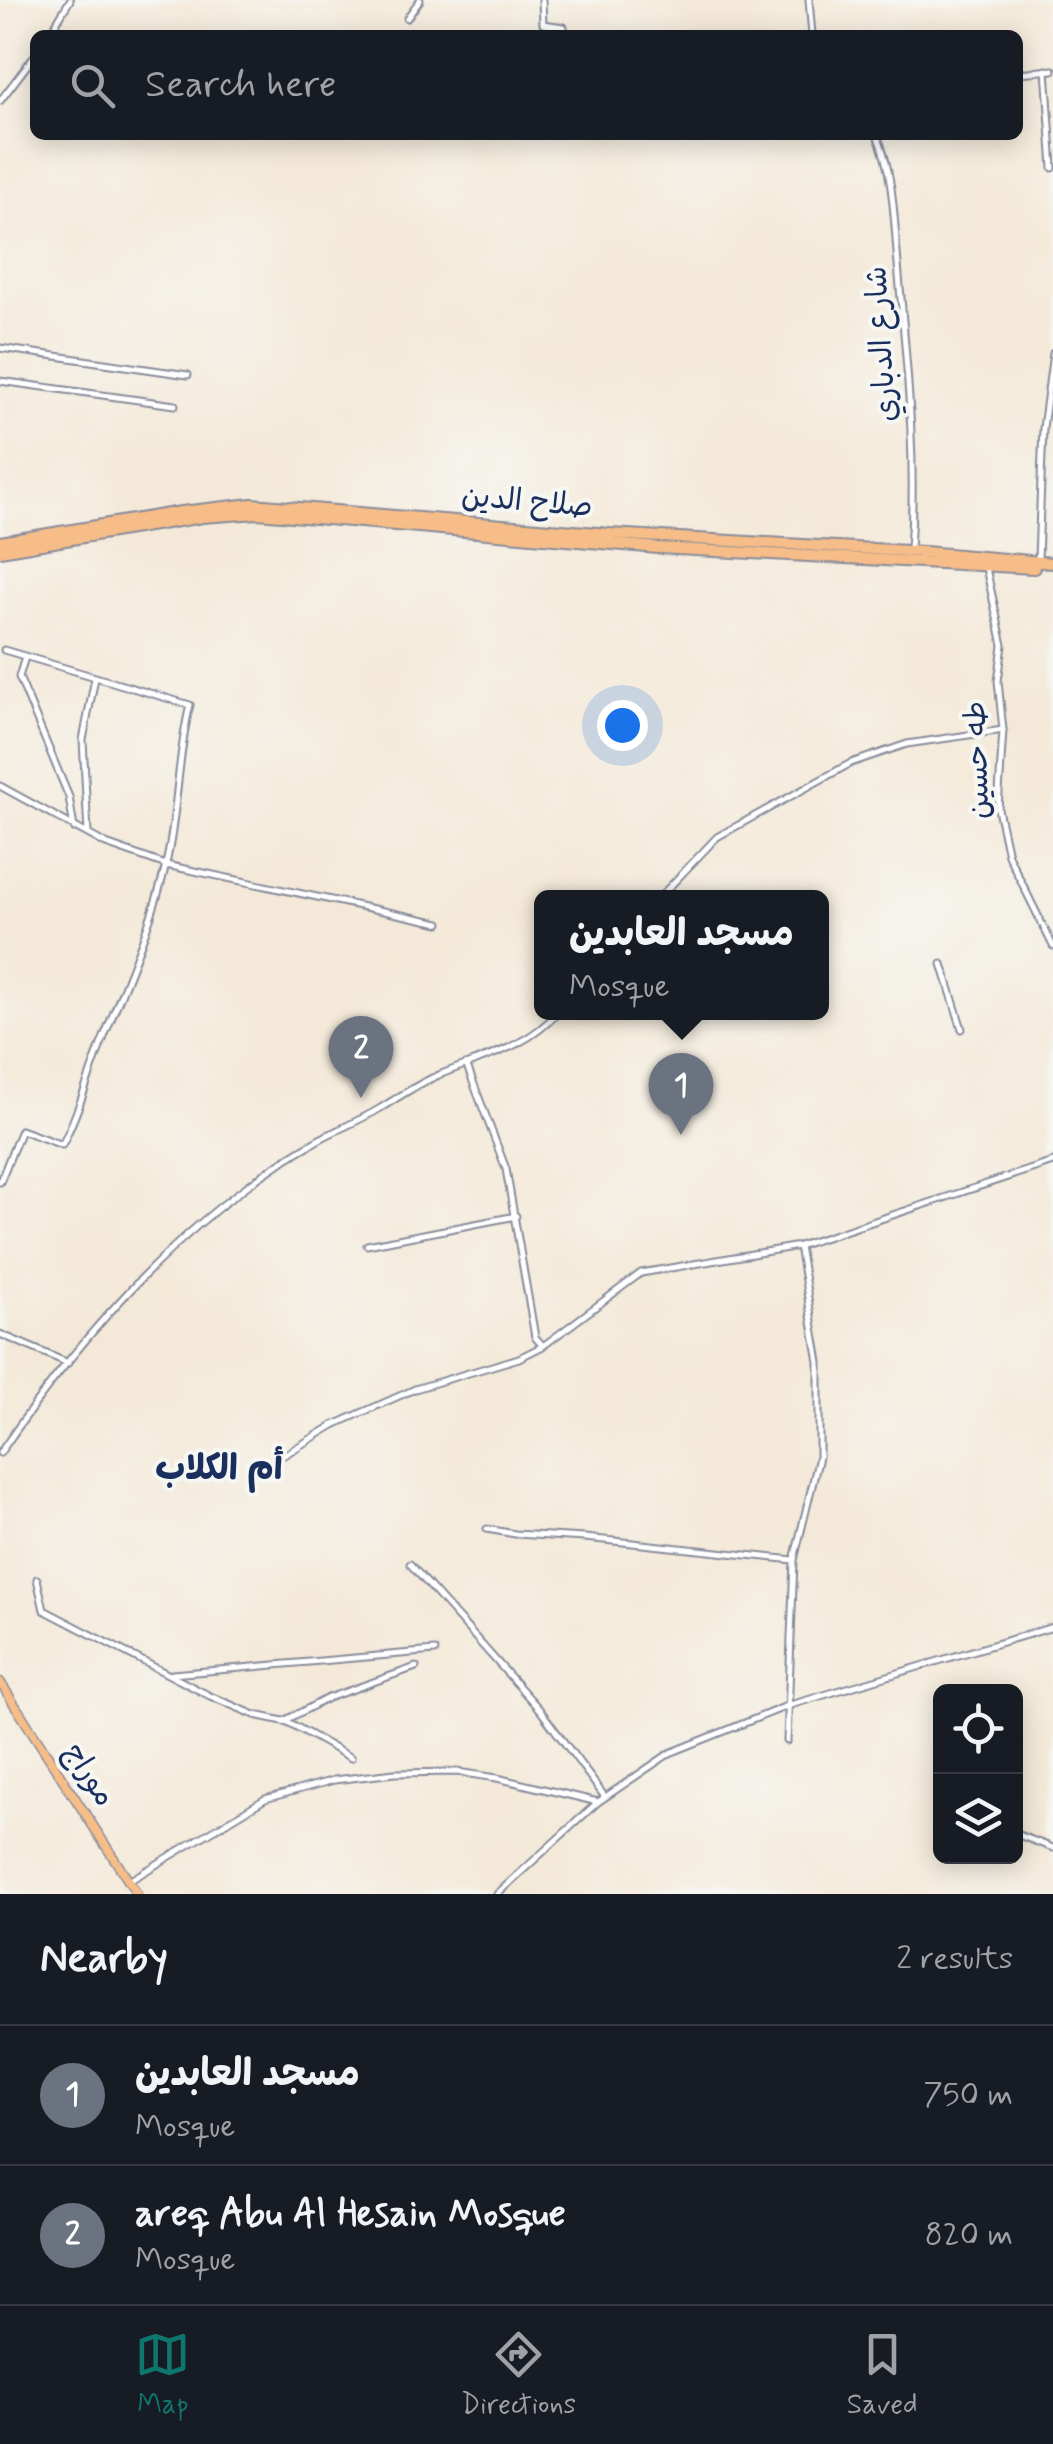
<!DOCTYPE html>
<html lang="en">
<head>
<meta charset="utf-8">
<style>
  body { margin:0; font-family:Mynerve,"Playpen Sans Arabic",sans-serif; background:#242831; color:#f1f3f6 }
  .controls { position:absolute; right:30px; bottom:30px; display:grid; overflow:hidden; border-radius:15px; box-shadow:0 5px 25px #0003 }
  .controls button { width:90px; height:90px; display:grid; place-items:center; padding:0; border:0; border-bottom:2px solid #363941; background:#171b24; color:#f1f3f6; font:50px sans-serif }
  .you { position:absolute; left:622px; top:725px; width:35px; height:35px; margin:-25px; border:8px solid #fff; border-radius:50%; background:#1a73e8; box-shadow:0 0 0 15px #1a73e833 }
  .badge { display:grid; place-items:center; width:65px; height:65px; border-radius:50%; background:#0f766e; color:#fff; font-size:32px; font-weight:700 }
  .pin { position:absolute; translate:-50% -82px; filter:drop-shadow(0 2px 5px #0008) }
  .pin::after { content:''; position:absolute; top:52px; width:35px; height:30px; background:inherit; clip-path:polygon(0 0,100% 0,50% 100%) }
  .popup { position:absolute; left:534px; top:890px; width:295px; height:130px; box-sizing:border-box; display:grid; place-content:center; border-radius:15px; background:#171b24; filter:drop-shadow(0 2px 8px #0005); font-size:32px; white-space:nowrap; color:#9ea1a6 }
  .popup b { font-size:38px; color:#f1f3f6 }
  .popup::after { content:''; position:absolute; left:50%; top:100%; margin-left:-20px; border:20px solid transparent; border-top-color:#171b24 }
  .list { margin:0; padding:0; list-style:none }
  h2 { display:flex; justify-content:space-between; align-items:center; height:130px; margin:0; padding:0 40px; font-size:42px }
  h2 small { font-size:32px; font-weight:400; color:#9ea1a6 }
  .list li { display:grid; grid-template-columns:65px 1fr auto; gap:30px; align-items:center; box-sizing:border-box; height:140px; padding:0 40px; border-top:2px solid #363941 }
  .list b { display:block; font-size:38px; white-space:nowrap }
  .list p { margin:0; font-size:32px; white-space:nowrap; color:#9ea1a6 }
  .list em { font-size:32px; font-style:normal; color:#9ea1a6 }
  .icon { flex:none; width:55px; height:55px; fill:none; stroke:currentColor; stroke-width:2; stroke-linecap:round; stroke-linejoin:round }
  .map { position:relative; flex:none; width:1053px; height:1894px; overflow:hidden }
  .search { position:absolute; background:#171b24; box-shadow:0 5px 25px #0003; left:30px; right:30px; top:30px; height:110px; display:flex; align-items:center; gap:25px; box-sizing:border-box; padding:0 35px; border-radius:15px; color:#9ea1a6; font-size:38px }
  .sheet { height:410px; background:#171b24 }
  nav { display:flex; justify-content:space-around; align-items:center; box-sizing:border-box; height:140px; border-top:2px solid #363941; background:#171b24; font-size:28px; color:#9ea1a6 }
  nav a { display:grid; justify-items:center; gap:5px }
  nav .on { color:#0f766e }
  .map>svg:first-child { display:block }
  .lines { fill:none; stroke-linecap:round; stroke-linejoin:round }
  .minor-casing { stroke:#888c9b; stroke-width:9 }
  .major-casing { stroke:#888c9b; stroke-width:11 }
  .highway-casing { stroke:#888c9b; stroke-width:14 }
  .minor { stroke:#fff; stroke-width:5 }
  .major { stroke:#f7bd88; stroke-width:8 }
  .highway { stroke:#f7bd88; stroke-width:10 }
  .labels { text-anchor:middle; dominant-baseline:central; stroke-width:8; stroke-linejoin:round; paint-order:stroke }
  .street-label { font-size:30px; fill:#1b2f5e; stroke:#f6f6f2 }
  .quarter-label { font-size:35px; font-weight:bold; fill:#1b2f5e; stroke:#f6f6f2 }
</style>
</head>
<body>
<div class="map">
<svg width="1053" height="1894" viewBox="0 0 1053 1894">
  <rect width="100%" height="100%" fill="#f6f6f2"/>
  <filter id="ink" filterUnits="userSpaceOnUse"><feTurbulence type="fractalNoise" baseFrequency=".01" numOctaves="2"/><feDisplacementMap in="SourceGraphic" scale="20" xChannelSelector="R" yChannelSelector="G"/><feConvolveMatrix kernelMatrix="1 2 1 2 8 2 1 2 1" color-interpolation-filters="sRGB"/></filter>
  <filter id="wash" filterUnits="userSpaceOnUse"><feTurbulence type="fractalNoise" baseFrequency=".0048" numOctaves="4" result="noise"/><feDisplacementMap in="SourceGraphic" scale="40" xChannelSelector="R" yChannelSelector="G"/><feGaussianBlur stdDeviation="2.25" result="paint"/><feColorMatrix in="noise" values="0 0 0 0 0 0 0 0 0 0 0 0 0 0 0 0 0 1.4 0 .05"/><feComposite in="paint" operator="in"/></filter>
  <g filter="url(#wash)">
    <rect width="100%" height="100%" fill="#f4e9d8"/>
  </g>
  <g filter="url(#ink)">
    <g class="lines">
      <g class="minor-casing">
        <g id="minor">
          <path d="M 542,0 L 543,24 L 564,27 L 564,35"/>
          <path d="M 809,0 L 812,35"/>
          <path d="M 407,18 L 420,0"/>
          <path d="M 49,35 L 70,0"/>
          <path d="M 1046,70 L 1053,168"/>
          <path d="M 1018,73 L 1053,70"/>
          <path d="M 0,101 L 35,55"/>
          <path d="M 877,135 C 894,174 894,222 898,264 C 906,359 917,454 910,549"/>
          <path d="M 0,348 L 188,375"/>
          <path d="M 0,381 L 175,405"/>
          <path d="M 1038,559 L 1043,428 L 1053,353"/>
          <path d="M 986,568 L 1003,645 L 998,681 L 1003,730 L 998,809 L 1008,855 L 1053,946"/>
          <path d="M 25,657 L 19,677 L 69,797 L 74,828"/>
          <path d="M 0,786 L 106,844 L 166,865 L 440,923"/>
          <path d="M 88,833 L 83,740 L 95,678"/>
          <path d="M 659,898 L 717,837 L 851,763 L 907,744 L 1003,730"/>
          <path d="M 942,964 L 962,1029"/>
          <path d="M 467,1066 L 506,1169 L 535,1337 L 543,1346"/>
          <path d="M 0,1182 L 21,1130 L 62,1145 C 80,1110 89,1074 104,1037 C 126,981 152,924 166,864 C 178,812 177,757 190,705 L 4,650"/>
          <path d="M 367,1245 L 516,1216"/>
          <path d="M 0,1334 L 68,1363"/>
          <path d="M 0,1453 C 84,1331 187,1214 318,1140 C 338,1129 359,1121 379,1109 C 399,1097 417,1084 439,1075 C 482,1057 526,1049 558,1012"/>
          <path d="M 259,1470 L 334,1425 L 415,1389 L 519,1358 L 543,1346 L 641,1273 L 799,1246 L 1053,1162"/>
          <path d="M 487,1529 L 515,1534 L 585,1538 L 794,1560"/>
          <path d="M 410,1564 L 540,1710 L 605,1797"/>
          <path d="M 37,1579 L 44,1610 L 210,1696 L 255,1715 L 288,1722 L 351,1758"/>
          <path d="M 172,1674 L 435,1651"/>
          <path d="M 284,1721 L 328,1698 L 416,1667"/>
          <path d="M 787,1741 L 794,1560 L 819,1457 L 819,1362 L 799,1246"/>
          <path d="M 1016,1834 L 1053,1848"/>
          <path d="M 129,1881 L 265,1799 L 334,1780 L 395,1773 L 457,1772 L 497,1778 L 598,1802"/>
          <path d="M 497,1894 L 598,1802 L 670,1753 L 787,1706 L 1053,1627"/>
        </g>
      </g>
      <g class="major-casing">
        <path id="major" d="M 0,1682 L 137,1894"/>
      </g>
      <g class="highway-casing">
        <g id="highway">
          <path d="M 0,542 L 181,512 L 252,504 L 610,534 L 925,552 L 1053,563"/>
          <path d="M 0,551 L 202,517 L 258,513 L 658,548 L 1034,568"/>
        </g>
      </g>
      <use href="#minor" class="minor"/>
      <use href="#major" class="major"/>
      <use href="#highway" class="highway"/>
    </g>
  </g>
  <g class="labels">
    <g class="street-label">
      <text transform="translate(882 344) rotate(-94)">شارع الدباري</text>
      <text transform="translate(527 502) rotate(5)">صلاح الدين</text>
      <text transform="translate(978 760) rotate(-92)">طه حسين</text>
      <text transform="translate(89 1775) rotate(57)">موراج</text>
    </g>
    <g class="quarter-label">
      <text x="219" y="1469">أم الكلاب</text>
    </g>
  </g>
</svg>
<div class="controls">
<button><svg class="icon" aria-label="locate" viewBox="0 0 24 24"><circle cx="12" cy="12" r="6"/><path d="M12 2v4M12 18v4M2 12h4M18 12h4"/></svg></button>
<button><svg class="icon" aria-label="layers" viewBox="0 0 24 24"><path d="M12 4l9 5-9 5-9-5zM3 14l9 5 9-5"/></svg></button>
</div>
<div class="you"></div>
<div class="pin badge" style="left:681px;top:1135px;background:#6b7280">1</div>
<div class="popup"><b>مسجد العابدين</b>Mosque</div>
<div class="pin badge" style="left:361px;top:1098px;background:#6b7280">2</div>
<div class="search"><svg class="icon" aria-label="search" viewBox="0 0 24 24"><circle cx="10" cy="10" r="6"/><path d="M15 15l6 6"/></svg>Search here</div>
</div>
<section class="sheet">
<h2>Nearby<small>2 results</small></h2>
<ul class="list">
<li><span class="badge" style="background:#6b7280">1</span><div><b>مسجد العابدين</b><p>Mosque</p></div><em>750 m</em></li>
<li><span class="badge" style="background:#6b7280">2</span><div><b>areq Abu Al Hesain Mosque</b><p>Mosque</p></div><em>820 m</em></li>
</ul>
</section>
<nav>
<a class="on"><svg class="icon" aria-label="map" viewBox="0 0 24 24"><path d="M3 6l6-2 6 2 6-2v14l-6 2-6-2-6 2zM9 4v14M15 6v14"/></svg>Map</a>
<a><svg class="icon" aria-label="directions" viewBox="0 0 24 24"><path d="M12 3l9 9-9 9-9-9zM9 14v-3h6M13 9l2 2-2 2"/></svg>Directions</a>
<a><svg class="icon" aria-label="saved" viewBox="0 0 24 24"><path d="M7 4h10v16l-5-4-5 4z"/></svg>Saved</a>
</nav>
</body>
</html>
